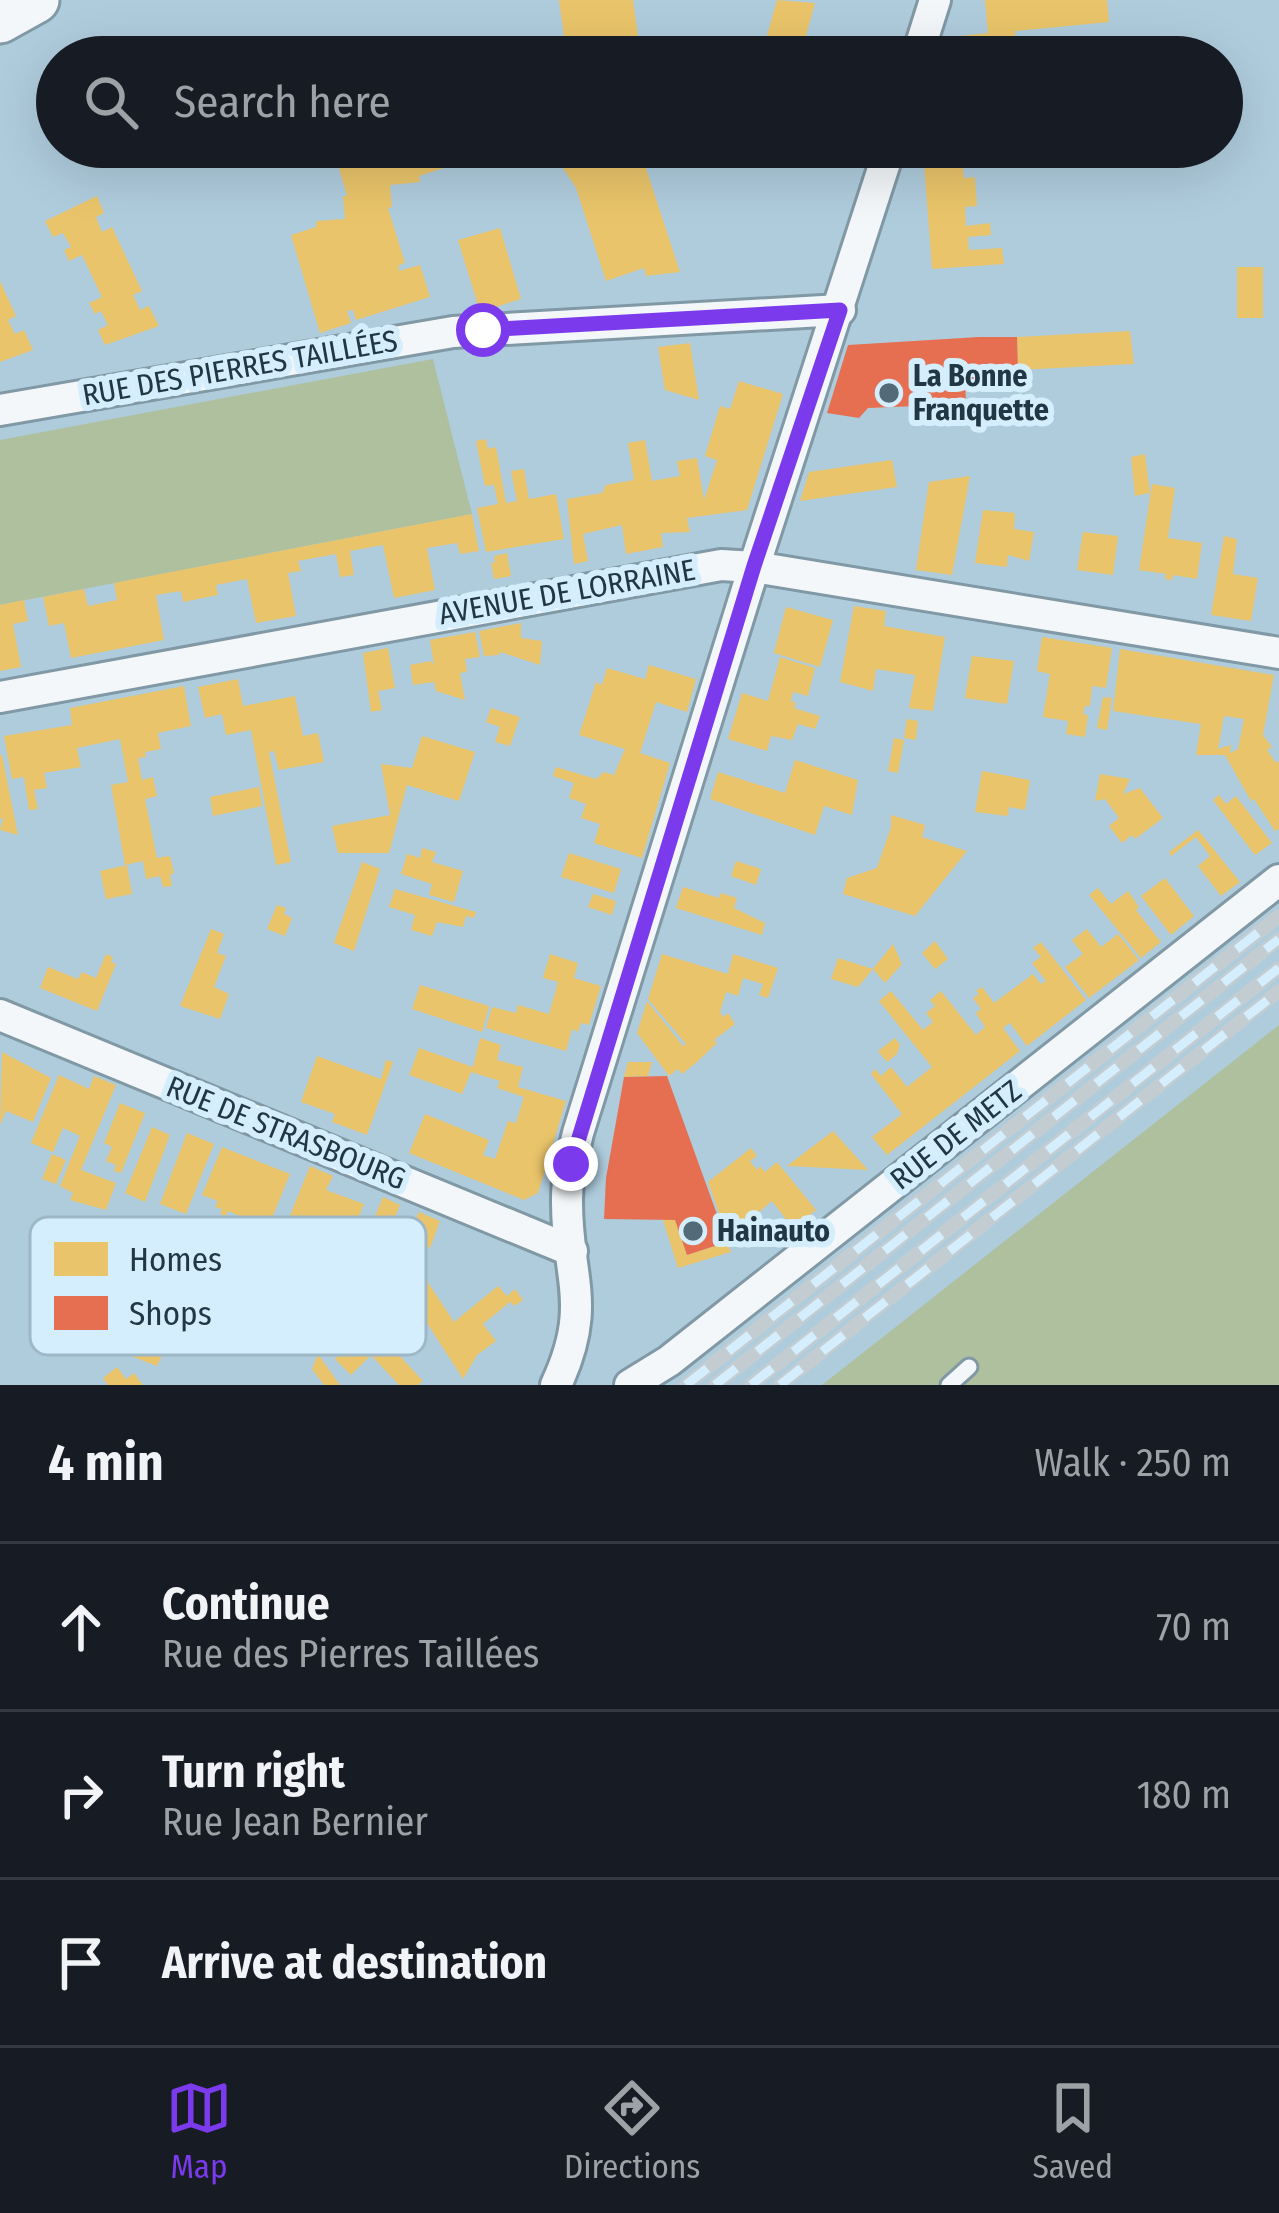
<!DOCTYPE html>
<html lang="en">
<head>
<meta charset="utf-8">
<style>
  body { margin:0; font-family:"Fira Sans Condensed",sans-serif; background:#242831; color:#f1f3f6 }
  .stop { position:absolute; width:36px; height:36px; margin:-27px; border:9px solid #7c3aed; border-radius:50%; background:#fff }
  .stop.end { background:#7c3aed; border-color:#fff; box-shadow:0 3px 12px #0008 }
  .list { margin:0; padding:0; list-style:none }
  h2 { display:flex; justify-content:space-between; align-items:center; height:156px; margin:0; padding:0 48px; font-size:51px }
  h2 small { font-size:39px; font-weight:400; color:#9ea1a6 }
  .list li { display:grid; grid-template-columns:78px 1fr auto; gap:36px; align-items:center; box-sizing:border-box; height:168px; padding:0 48px; border-top:3px solid #363941 }
  .list b { display:block; font-size:45px; white-space:nowrap }
  .list p { margin:0; font-size:39px; white-space:nowrap; color:#9ea1a6 }
  .list em { font-size:39px; font-style:normal; color:#9ea1a6 }
  .icon { flex:none; width:66px; height:66px; fill:none; stroke:currentColor; stroke-width:2; stroke-linecap:round; stroke-linejoin:round }
  .map { position:relative; flex:none; width:1279px; height:1385px; overflow:hidden }
  .search { position:absolute; background:#171b24; box-shadow:0 12px 48px #0002; left:36px; right:36px; top:36px; height:132px; display:flex; align-items:center; gap:30px; box-sizing:border-box; padding:0 42px; border-radius:66px; color:#9ea1a6; font-size:45px }
  .sheet { height:660px; background:#171b24 }
  nav { display:flex; justify-content:space-around; align-items:center; box-sizing:border-box; height:168px; border-top:3px solid #363941; background:#171b24; font-size:33px; color:#9ea1a6 }
  nav a { display:grid; justify-items:center; gap:6px }
  nav .on { color:#7c3aed }
  .map>svg:first-child { display:block }
  .green { fill:#aec09d }
  .homes { fill:#e9c46a; fill-rule:evenodd }
  .shops { fill:#e76f51 }
  .lines { fill:none; stroke-linecap:round; stroke-linejoin:round }
  .lane-casing { stroke:#8198a5; stroke-width:21 }
  .street-casing { stroke:#8198a5; stroke-width:36 }
  .secondary-casing { stroke:#8198a5; stroke-width:51 }
  .lane { stroke:#f3f7fa; stroke-width:15 }
  .street { stroke:#f3f7fa; stroke-width:30 }
  .secondary { stroke:#f3f7fa; stroke-width:45 }
  .rail-casing { stroke:#c3ccd1; stroke-width:14 }
  .rail { stroke:#d4eefe; stroke-width:9; stroke-dasharray:27; stroke-linecap:butt }
  .route { stroke:#7c3aed; stroke-width:15 }
  .poi-dot { fill:#536b79; stroke:#d4eefe; stroke-width:4.5 }
  .labels { text-anchor:middle; dominant-baseline:central; stroke-width:12; stroke-linejoin:round; paint-order:stroke }
  .street-label { font-size:30px; fill:#213743; stroke:#d4eefe }
  .poi-label { font-size:30px; font-weight:bold; fill:#213743; stroke:#d4eefe; text-anchor:start }
  .key { fill:#d4eefe; stroke:#9eb7c6; stroke-width:3 }
  .key-label { font-size:33px; fill:#213743 }
</style>
</head>
<body>
<div class="map">
<svg width="1279" height="1385" viewBox="0 0 1279 1385">
  <rect width="100%" height="100%" fill="#afccdd"/>
  <g class="green">
    <path d="M 433,359 L 472,514 L 0,605 L 0,440 Z"/>
    <path d="M 1279,1025 L 1279,1385 L 822,1385 Z"/>
  </g>
  <g class="homes">
    <path d="M 559,0 L 633,0 L 641,57 L 567,57 Z"/>
    <path d="M 777,0 L 815,3 L 800,57 L 761,57 Z"/>
    <path d="M 985,0 L 1107,0 L 1109,22 L 1015,31 L 1016,48 L 995,50 L 995,57 L 961,57 L 960,36 L 988,33 Z"/>
    <path d="M 333,147 L 437,147 L 444,168 L 419,176 L 420,182 L 390,185 L 392,207 L 388,208 L 405,263 L 399,265 L 399,271 L 420,265 L 430,297 L 356,320 L 353,310 L 347,311 L 351,323 L 320,333 L 291,235 L 316,227 L 316,221 L 345,219 L 343,196 L 347,196 Z"/>
    <path d="M 572,147 L 639,147 L 680,272 L 646,276 L 644,268 L 606,281 L 576,188 L 554,154 Z"/>
    <path d="M 961,147 L 964,178 L 975,177 L 977,206 L 965,207 L 966,226 L 990,223 L 991,235 L 968,237 L 969,250 L 1002,248 L 1004,264 L 932,269 L 923,148 Z"/>
    <path d="M 97,196 L 104,213 L 96,217 L 102,232 L 112,227 L 142,291 L 133,295 L 140,310 L 149,306 L 159,326 L 105,345 L 98,330 L 108,325 L 101,311 L 95,314 L 89,303 L 102,297 L 82,255 L 69,261 L 64,250 L 71,247 L 63,233 L 53,237 L 45,221 Z"/>
    <path d="M 500,228 L 521,299 L 480,312 L 458,240 Z"/>
    <rect x="1237" y="267" width="26" height="51"/>
    <path d="M 0,281 L 16,316 L 8,320 L 15,334 L 24,330 L 33,350 L 0,362 Z"/>
    <path d="M 1130,331 L 1134,364 L 1018,370 L 1017,337 Z"/>
    <path d="M 690,343 L 699,400 L 665,390 L 658,347 Z"/>
    <path d="M 739,381 L 783,394 L 747,510 L 687,518 L 690,532 L 661,533 L 663,547 L 626,554 L 622,525 L 583,534 L 588,561 L 574,564 L 567,499 L 602,493 L 606,485 L 634,480 L 628,443 L 645,440 L 652,481 L 680,476 L 677,461 L 697,458 L 704,500 L 717,460 L 705,456 L 720,406 L 730,409 Z"/>
    <path d="M 486,439 L 488,449 L 496,447 L 506,503 L 517,501 L 511,471 L 524,469 L 529,499 L 556,494 L 564,539 L 486,552 L 477,508 L 498,504 L 494,485 L 485,486 L 476,441 Z"/>
    <path d="M 1145,454 L 1150,493 L 1135,496 L 1131,457 Z"/>
    <path d="M 892,460 L 897,487 L 800,501 L 809,472 Z"/>
    <path d="M 970,476 L 952,575 L 916,570 L 929,482 Z"/>
    <path d="M 1152,484 L 1175,488 L 1168,538 L 1202,543 L 1197,579 L 1173,575 L 1172,580 L 1165,579 L 1166,574 L 1139,570 Z"/>
    <path d="M 983,510 L 1015,513 L 1014,529 L 1034,532 L 1029,561 L 1008,555 L 1007,567 L 975,563 Z"/>
    <path d="M 472,514 L 479,551 L 460,554 L 457,543 L 427,548 L 435,590 L 394,598 L 383,545 L 350,551 L 354,575 L 340,577 L 336,554 L 298,561 L 301,571 L 288,573 L 296,616 L 256,623 L 247,579 L 216,585 L 218,595 L 183,602 L 181,591 L 156,595 L 164,640 L 71,658 L 64,623 L 49,626 L 43,597 L 84,589 L 88,606 L 117,600 L 114,583 Z"/>
    <path d="M 1083,532 L 1118,536 L 1113,575 L 1077,570 Z"/>
    <path d="M 1224,536 L 1237,539 L 1233,574 L 1258,578 L 1251,621 L 1211,615 Z"/>
    <path d="M 507,553 L 511,576 L 494,579 L 491,563 L 495,562 L 494,556 Z"/>
    <path d="M 24,600 L 28,621 L 13,624 L 21,667 L 0,671 L 0,605 Z"/>
    <path d="M 854,606 L 886,611 L 884,626 L 945,637 L 933,711 L 909,708 L 915,675 L 876,669 L 873,691 L 840,682 Z"/>
    <path d="M 786,607 L 833,620 L 820,667 L 774,653 Z"/>
    <path d="M 521,623 L 521,638 L 542,641 L 540,665 L 500,652 L 499,655 L 484,656 L 479,631 Z"/>
    <path d="M 475,632 L 480,657 L 465,659 L 467,672 L 460,673 L 465,700 L 436,691 L 434,682 L 413,685 L 410,665 L 431,661 L 434,665 L 430,640 Z"/>
    <path d="M 1042,637 L 1112,648 L 1106,688 L 1092,686 L 1090,706 L 1085,706 L 1083,714 L 1088,715 L 1085,737 L 1066,734 L 1068,721 L 1043,717 L 1050,674 L 1037,671 Z"/>
    <path d="M 388,648 L 395,688 L 378,691 L 382,710 L 371,712 L 363,653 Z"/>
    <path d="M 1120,649 L 1274,675 L 1263,735 L 1272,747 L 1267,750 L 1276,763 L 1279,761 L 1279,829 L 1275,831 L 1254,799 L 1251,801 L 1225,755 L 1196,755 L 1201,724 L 1113,711 ZM 1224,716 L 1244,719 L 1238,749 L 1230,753 L 1231,745 L 1218,749 Z"/>
    <path d="M 972,656 L 1014,661 L 1007,704 L 965,698 Z"/>
    <path d="M 780,657 L 815,668 L 808,696 L 793,692 L 791,701 L 796,703 L 794,708 L 820,716 L 815,729 L 798,724 L 792,740 L 771,736 L 767,751 L 728,739 L 742,693 L 768,701 Z"/>
    <path d="M 649,665 L 696,679 L 687,712 L 656,702 L 640,753 L 670,763 L 642,858 L 594,843 L 600,824 L 581,818 L 586,804 L 569,798 L 574,783 L 553,776 L 556,767 L 596,779 L 604,772 L 614,775 L 625,749 L 579,735 L 582,726 L 596,682 L 602,685 L 607,668 L 645,679 Z"/>
    <path d="M 238,679 L 243,706 L 295,696 L 303,736 L 318,733 L 324,762 L 279,770 L 274,751 L 269,752 L 291,862 L 276,865 L 251,730 L 226,735 L 222,714 L 205,718 L 198,687 Z"/>
    <path d="M 184,686 L 191,726 L 158,733 L 161,749 L 145,752 L 146,757 L 138,758 L 142,780 L 153,777 L 157,796 L 145,799 L 157,858 L 170,856 L 174,873 L 170,875 L 172,886 L 163,887 L 160,876 L 146,879 L 143,861 L 125,865 L 111,785 L 128,782 L 120,739 L 77,748 L 81,767 L 44,773 L 47,788 L 34,790 L 38,809 L 29,810 L 24,777 L 12,779 L 4,736 L 72,725 L 70,708 Z"/>
    <path d="M 1103,697 L 1112,698 L 1107,730 L 1097,728 Z"/>
    <path d="M 491,708 L 520,717 L 510,746 L 495,742 L 500,727 L 486,722 Z"/>
    <path d="M 907,719 L 918,721 L 916,740 L 904,738 Z"/>
    <path d="M 422,736 L 475,752 L 459,801 L 407,785 L 389,853 L 338,853 L 332,826 L 390,815 L 381,764 L 412,768 Z"/>
    <path d="M 894,738 L 904,740 L 898,773 L 888,771 Z"/>
    <path d="M 0,755 L 2,755 L 18,835 L 0,830 L 3,818 L 0,819 Z"/>
    <path d="M 795,760 L 858,780 L 852,815 L 824,806 L 815,835 L 710,799 L 718,772 L 785,793 Z"/>
    <path d="M 982,771 L 1030,780 L 1025,810 L 1009,807 L 1008,816 L 975,812 Z"/>
    <path d="M 1100,774 L 1130,779 L 1123,794 L 1140,788 L 1163,818 L 1135,839 L 1132,835 L 1122,843 L 1109,826 L 1119,818 L 1105,799 L 1095,801 Z"/>
    <path d="M 259,787 L 262,806 L 213,816 L 210,797 Z"/>
    <path d="M 1219,795 L 1226,804 L 1236,796 L 1272,843 L 1255,855 L 1213,800 Z"/>
    <path d="M 891,815 L 925,825 L 922,837 L 967,851 L 915,916 L 843,894 L 847,878 L 877,868 L 891,827 Z"/>
    <path d="M 1198,830 L 1240,882 L 1221,896 L 1198,866 L 1210,856 L 1196,837 L 1171,856 L 1169,852 Z"/>
    <path d="M 422,848 L 436,852 L 432,862 L 463,871 L 454,902 L 429,895 L 432,884 L 401,874 L 407,854 L 420,858 Z"/>
    <path d="M 569,853 L 621,869 L 614,893 L 561,877 Z"/>
    <path d="M 736,861 L 761,869 L 756,885 L 731,876 Z"/>
    <path d="M 362,862 L 380,869 L 354,951 L 334,943 Z"/>
    <path d="M 127,865 L 132,894 L 106,899 L 100,871 Z"/>
    <path d="M 1165,878 L 1194,916 L 1171,935 L 1141,896 Z"/>
    <path d="M 683,887 L 719,898 L 721,893 L 737,898 L 734,908 L 765,923 L 762,935 L 676,908 Z"/>
    <path d="M 1098,888 L 1111,904 L 1128,891 L 1139,907 L 1136,910 L 1161,942 L 1141,958 L 1089,895 Z"/>
    <path d="M 395,889 L 476,912 L 474,918 L 466,916 L 463,927 L 437,922 L 432,936 L 411,930 L 415,915 L 389,907 Z"/>
    <path d="M 593,894 L 616,901 L 612,915 L 588,907 Z"/>
    <path d="M 277,905 L 286,908 L 284,914 L 292,918 L 285,936 L 267,929 Z"/>
    <path d="M 211,929 L 224,934 L 217,953 L 226,956 L 214,987 L 229,994 L 220,1019 L 180,1006 Z"/>
    <path d="M 1087,929 L 1101,947 L 1118,934 L 1139,960 L 1089,998 L 1065,967 L 1083,954 L 1072,940 Z"/>
    <path d="M 935,941 L 948,959 L 935,969 L 922,953 Z"/>
    <path d="M 1041,942 L 1086,1000 L 1027,1046 L 1010,1023 L 1003,1028 L 1020,1051 L 887,1155 L 872,1137 L 902,1114 L 871,1074 L 875,1069 L 881,1076 L 891,1067 L 907,1087 L 932,1067 L 879,1001 L 891,991 L 923,1030 L 933,1022 L 926,1013 L 935,1006 L 930,1000 L 941,991 L 976,1035 L 985,1027 L 976,1013 L 981,1009 L 973,998 L 979,994 L 976,991 L 982,987 L 994,1003 L 1033,974 L 1041,984 L 1046,981 L 1032,963 L 1041,957 L 1033,948 Z"/>
    <path d="M 893,944 L 902,964 L 885,983 L 873,969 Z"/>
    <path d="M 106,954 L 113,957 L 111,962 L 116,964 L 97,1011 L 40,988 L 48,967 L 78,979 L 82,972 L 96,978 Z"/>
    <path d="M 550,954 L 578,963 L 574,978 L 601,986 L 589,1025 L 581,1023 L 578,1032 L 572,1029 L 566,1051 L 486,1028 L 492,1007 L 516,1013 L 518,1005 L 549,1014 L 558,982 L 543,978 Z"/>
    <path d="M 662,954 L 728,974 L 733,954 L 778,968 L 768,998 L 759,995 L 763,984 L 743,978 L 738,996 L 726,992 L 720,1012 L 723,1017 L 728,1013 L 735,1024 L 714,1040 L 717,1043 L 697,1062 L 682,1074 L 678,1069 L 669,1076 L 637,1033 L 647,1001 L 683,1046 L 686,1044 L 648,999 Z"/>
    <path d="M 838,958 L 873,969 L 858,987 L 831,979 Z"/>
    <path d="M 420,985 L 489,1006 L 482,1032 L 412,1009 Z"/>
    <path d="M 480,1038 L 501,1045 L 497,1060 L 523,1067 L 518,1087 L 566,1101 L 538,1193 L 524,1200 L 409,1153 L 425,1114 L 489,1140 L 483,1155 L 495,1159 L 508,1121 L 516,1123 L 524,1097 L 497,1088 L 500,1081 L 471,1072 L 462,1094 L 409,1075 L 419,1048 L 473,1067 Z"/>
    <path d="M 895,1038 L 900,1045 L 897,1054 L 887,1062 L 878,1051 Z"/>
    <path d="M 2,1052 L 51,1078 L 33,1122 L 6,1111 L 0,1125 Z"/>
    <path d="M 317,1056 L 381,1079 L 386,1060 L 393,1062 L 367,1135 L 332,1122 L 335,1114 L 301,1102 Z"/>
    <path d="M 628,1062 L 652,1062 L 648,1076 L 624,1077 Z"/>
    <path d="M 59,1075 L 89,1089 L 94,1076 L 116,1085 L 81,1170 L 116,1183 L 106,1210 L 70,1200 L 73,1193 L 60,1186 L 80,1136 L 63,1128 L 53,1152 L 31,1143 Z"/>
    <path d="M 120,1103 L 145,1113 L 121,1173 L 114,1171 L 116,1165 L 106,1161 L 112,1147 L 104,1143 Z"/>
    <path d="M 152,1127 L 170,1135 L 145,1202 L 125,1193 Z"/>
    <path d="M 833,1131 L 868,1170 L 787,1166 Z"/>
    <path d="M 187,1133 L 214,1144 L 186,1214 L 160,1204 Z"/>
    <path d="M 222,1147 L 290,1174 L 268,1228 L 228,1211 L 226,1216 L 220,1214 L 222,1209 L 215,1207 L 218,1201 L 202,1195 Z"/>
    <path d="M 751,1148 L 757,1156 L 750,1161 L 757,1170 L 760,1166 L 765,1172 L 777,1162 L 816,1210 L 797,1225 L 793,1219 L 789,1223 L 772,1201 L 728,1238 L 708,1182 Z"/>
    <path d="M 52,1154 L 66,1160 L 56,1184 L 42,1179 Z"/>
    <path d="M 310,1166 L 333,1176 L 326,1190 L 364,1204 L 347,1244 L 361,1250 L 383,1197 L 400,1205 L 374,1266 L 399,1285 L 402,1278 L 414,1284 L 427,1281 L 454,1322 L 498,1286 L 507,1296 L 515,1289 L 523,1300 L 515,1306 L 510,1302 L 483,1324 L 496,1341 L 477,1355 L 463,1379 L 425,1320 L 418,1325 L 399,1298 L 371,1325 L 360,1314 L 344,1330 L 338,1323 L 328,1347 L 322,1345 L 351,1274 L 340,1270 L 343,1264 L 303,1251 L 313,1229 L 295,1221 L 294,1225 L 287,1223 Z"/>
    <path d="M 419,1212 L 440,1221 L 430,1248 L 407,1238 Z"/>
    <path d="M 663,1220 L 675,1220 L 687,1255 L 727,1242 L 731,1252 L 678,1268 Z"/>
    <path d="M 371,1325 L 423,1381 L 418,1385 L 399,1385 L 371,1355 L 351,1375 L 335,1359 Z"/>
    <path d="M 135,1344 L 162,1355 L 157,1366 L 131,1356 Z"/>
    <path d="M 318,1354 L 340,1385 L 324,1385 L 312,1369 Z"/>
    <path d="M 117,1367 L 126,1379 L 134,1373 L 143,1385 L 108,1385 L 103,1378 Z"/>
  </g>
  <g class="shops">
    <path d="M 979,337 L 1017,337 L 1018,370 L 980,371 L 980,381 L 965,381 L 966,404 L 868,408 L 859,418 L 827,413 L 848,345 Z"/>
    <path d="M 667,1076 L 727,1242 L 687,1255 L 675,1220 L 604,1219 L 606,1178 L 624,1077 Z"/>
  </g>
  <g class="lines">
    <g class="lane-casing">
      <path id="lane" d="M 949,1385 L 969,1367"/>
    </g>
    <g class="street-casing">
      <g id="street">
        <path d="M 917,57 L 935,0"/>
        <path d="M 0,410 L 453,332 L 840,310"/>
        <path d="M 0,697 L 721,565 L 754,567 L 1279,653"/>
        <path d="M 0,1015 L 572,1251"/>
        <path d="M 556,1385 C 594,1304 566,1277 567,1199 C 567,1176 573,1155 578,1133 L 754,567 L 890,147"/>
        <path d="M 630,1385 L 669,1361 L 1279,880"/>
      </g>
    </g>
    <g class="secondary-casing">
      <path id="secondary" d="M 0,20 L 36,0"/>
    </g>
    <use href="#lane" class="lane"/>
    <use href="#street" class="street"/>
    <use href="#secondary" class="secondary"/>
    <g class="rail-casing">
      <g id="rail">
        <path d="M 686,1385 L 1279,916"/>
        <path d="M 715,1385 L 1279,939"/>
        <path d="M 751,1385 L 1279,968"/>
        <path d="M 780,1385 L 1279,991"/>
      </g>
    </g>
    <use href="#rail" class="rail"/>
  </g>
  <g class="lines">
    <path class="route" d="M 483,330 L 840,310 L 754,566 L 571,1164"/>
  </g>
  <g class="poi-dot">
    <circle cx="889" cy="393" r="12"/>
    <circle cx="693" cy="1231" r="12"/>
  </g>
  <g class="labels">
    <g class="street-label">
      <text transform="translate(240 368) rotate(-10)">RUE DES PIERRES TAILLÉES</text>
      <text transform="translate(567 592) rotate(-10)">AVENUE DE LORRAINE</text>
      <text transform="translate(286 1133) rotate(22)">RUE DE STRASBOURG</text>
      <text transform="translate(956 1135) rotate(-38)">RUE DE METZ</text>
    </g>
    <g class="poi-label">
      <text x="913" y="376">La Bonne<tspan x="913" dy="34">Franquette</tspan></text>
      <text x="717" y="1231">Hainauto</text>
    </g>
  </g>
  <rect x="30" y="1217" width="396" height="138" rx="18" class="key"/>
  <rect x="54" y="1242" width="54" height="34" fill="#e9c46a"/>
  <rect x="54" y="1296" width="54" height="34" fill="#e76f51"/>
  <g class="key-label">
    <text x="129" y="1271">Homes</text>
    <text x="129" y="1325">Shops</text>
  </g>
</svg>
<div class="stop" style="left:483px;top:330px"></div>
<div class="stop end" style="left:571px;top:1164px"></div>
<div class="search"><svg class="icon" aria-label="search" viewBox="0 0 24 24"><circle cx="10" cy="10" r="6"/><path d="M15 15l6 6"/></svg>Search here</div>
</div>
<section class="sheet">
<h2>4 min<small>Walk · 250 m</small></h2>
<ul class="list">
<li><svg class="icon" aria-label="ahead" viewBox="0 0 24 24"><path d="M12 20V5M6 11l6-6 6 6"/></svg><div><b>Continue</b><p>Rue des Pierres Taillées</p></div><em>70 m</em></li>
<li><svg class="icon" aria-label="right" viewBox="0 0 24 24"><path d="M7 20v-9h11M14 6l5 5-5 5"/></svg><div><b>Turn right</b><p>Rue Jean Bernier</p></div><em>180 m</em></li>
<li><svg class="icon" aria-label="arrive" viewBox="0 0 24 24"><path d="M6 21V4h12l-3 4 3 4H6"/></svg><div><b>Arrive at destination</b></div></li>
</ul>
</section>
<nav>
<a class="on"><svg class="icon" aria-label="map" viewBox="0 0 24 24"><path d="M3 6l6-2 6 2 6-2v14l-6 2-6-2-6 2zM9 4v14M15 6v14"/></svg>Map</a>
<a><svg class="icon" aria-label="directions" viewBox="0 0 24 24"><path d="M12 3l9 9-9 9-9-9zM9 14v-3h6M13 9l2 2-2 2"/></svg>Directions</a>
<a><svg class="icon" aria-label="saved" viewBox="0 0 24 24"><path d="M7 4h10v16l-5-4-5 4z"/></svg>Saved</a>
</nav>
</body>
</html>
